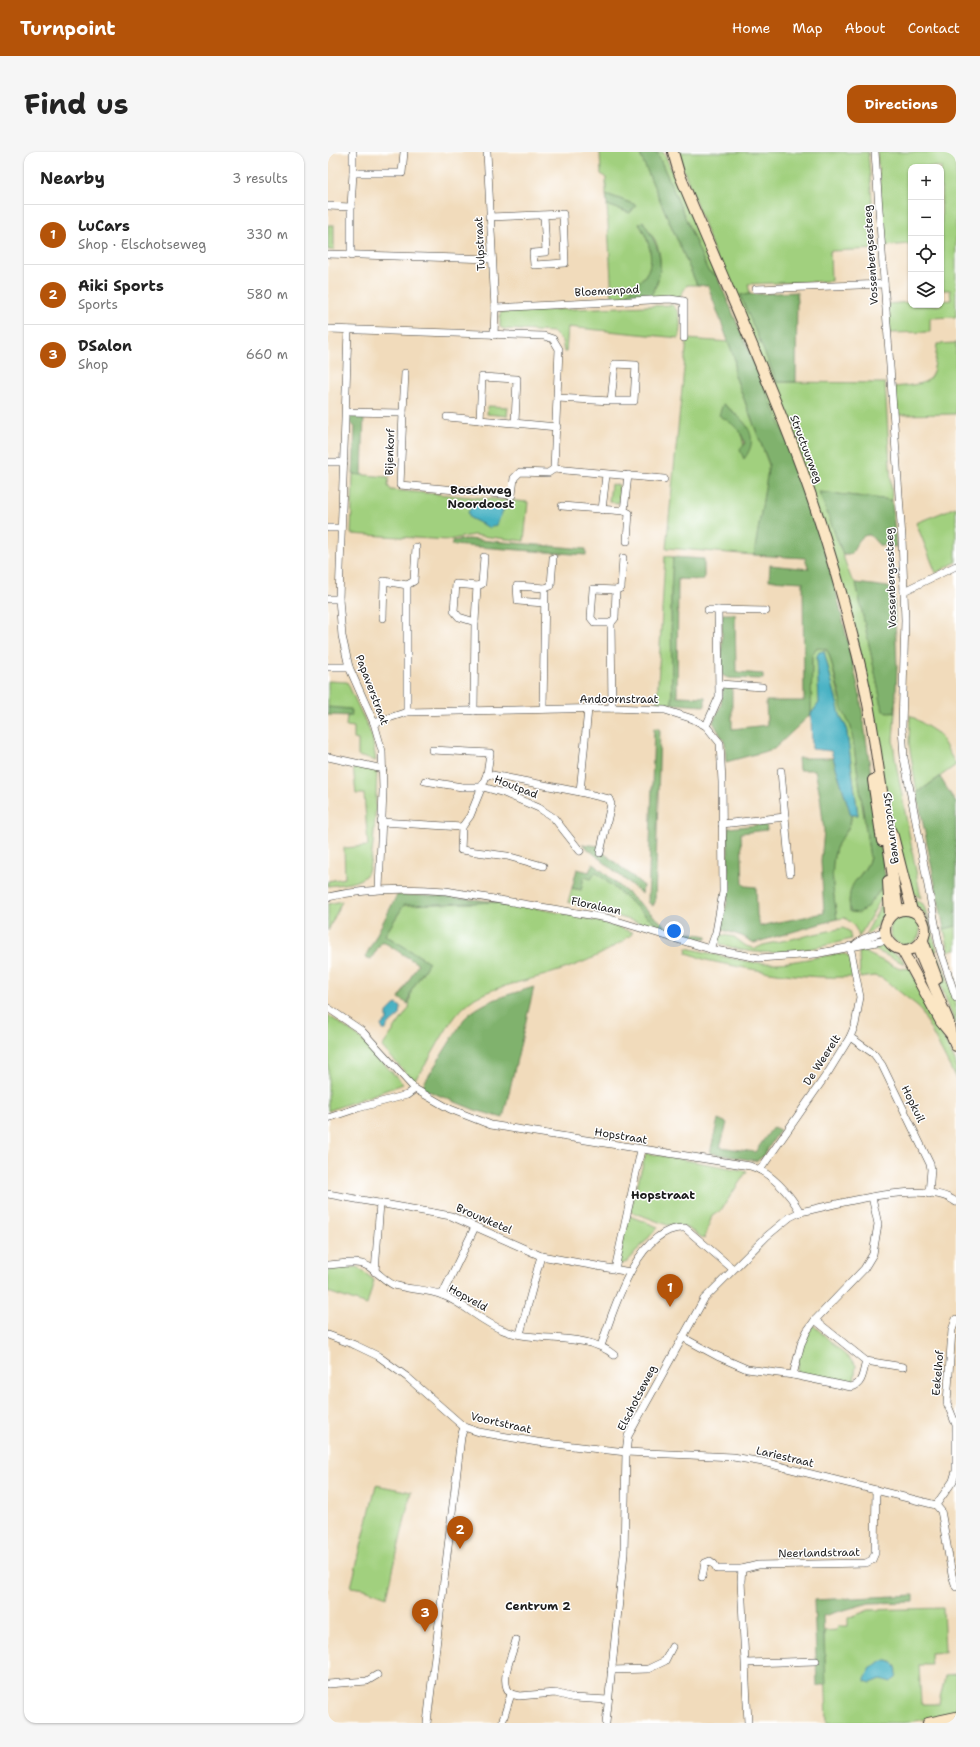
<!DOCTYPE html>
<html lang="en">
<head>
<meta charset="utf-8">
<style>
  body { margin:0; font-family:"Shantell Sans",sans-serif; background:#f6f6f6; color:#222 }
  .controls { position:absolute; right:12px; top:12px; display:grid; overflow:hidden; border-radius:8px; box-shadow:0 1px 3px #0004 }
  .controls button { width:36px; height:36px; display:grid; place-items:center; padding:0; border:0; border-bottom:1px solid #e0e0e0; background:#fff; color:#222; font:20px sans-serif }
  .you { position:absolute; left:346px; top:779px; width:14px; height:14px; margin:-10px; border:3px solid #fff; border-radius:50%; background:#1a73e8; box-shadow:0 0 0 6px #1a73e833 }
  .badge { display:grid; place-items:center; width:26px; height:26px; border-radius:50%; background:#b45309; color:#fff; font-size:13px; font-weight:700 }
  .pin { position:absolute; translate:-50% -33px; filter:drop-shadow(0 1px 2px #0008) }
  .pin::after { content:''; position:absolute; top:21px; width:14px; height:12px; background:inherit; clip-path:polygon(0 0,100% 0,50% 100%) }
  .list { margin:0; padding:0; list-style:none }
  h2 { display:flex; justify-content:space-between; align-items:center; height:52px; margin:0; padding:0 16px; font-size:17px }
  h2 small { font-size:13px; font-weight:400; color:#767676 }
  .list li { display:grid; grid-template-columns:26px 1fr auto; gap:12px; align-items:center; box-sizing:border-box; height:60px; padding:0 16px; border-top:1px solid #e0e0e0 }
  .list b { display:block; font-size:15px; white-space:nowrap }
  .list p { margin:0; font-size:13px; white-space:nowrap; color:#767676 }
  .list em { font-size:13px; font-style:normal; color:#767676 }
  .icon { flex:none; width:22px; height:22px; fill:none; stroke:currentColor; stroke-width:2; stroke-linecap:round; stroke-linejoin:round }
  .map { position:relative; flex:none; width:628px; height:1571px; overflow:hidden; border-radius:12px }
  header { display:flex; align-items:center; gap:24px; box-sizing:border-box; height:56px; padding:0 20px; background:#b45309; color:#fff }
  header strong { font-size:19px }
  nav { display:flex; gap:22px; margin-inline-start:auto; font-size:14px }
  .intro { display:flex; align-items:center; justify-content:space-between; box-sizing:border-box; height:96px; padding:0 24px }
  h1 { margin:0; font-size:28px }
  .button { padding:10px 18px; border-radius:12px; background:#b45309; color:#fff; font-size:14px; font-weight:700 }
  main { display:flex; gap:24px; padding:0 24px }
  aside { flex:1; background:#fff; border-radius:12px; box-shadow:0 1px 3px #0004 }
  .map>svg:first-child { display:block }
  .green { fill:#a1d07e; stroke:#5e764d; fill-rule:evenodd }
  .forest { fill:#80b26d; stroke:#4e6744 }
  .water { fill:#46b1c3; stroke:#316670 }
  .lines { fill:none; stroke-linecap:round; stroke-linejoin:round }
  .street-casing { stroke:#3c3934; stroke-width:8 }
  .secondary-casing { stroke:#3c3934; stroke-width:12 }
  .street { stroke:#fff; stroke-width:7 }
  .secondary { stroke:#fbe6c4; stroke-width:10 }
  .labels { text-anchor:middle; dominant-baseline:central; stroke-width:3; stroke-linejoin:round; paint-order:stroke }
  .street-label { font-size:11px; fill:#1c1c1c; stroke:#fff }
  .neighbourhood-label { font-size:12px; font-weight:bold; fill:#1c1c1c; stroke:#fff }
</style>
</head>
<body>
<header>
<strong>Turnpoint</strong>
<nav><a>Home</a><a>Map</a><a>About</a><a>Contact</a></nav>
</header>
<div class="intro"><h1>Find us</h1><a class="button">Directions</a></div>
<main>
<aside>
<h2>Nearby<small>3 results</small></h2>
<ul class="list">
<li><span class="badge">1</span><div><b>LuCars</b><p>Shop · Elschotseweg</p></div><em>330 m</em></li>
<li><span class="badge">2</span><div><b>Aiki Sports</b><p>Sports</p></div><em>580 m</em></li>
<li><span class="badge">3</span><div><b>DSalon</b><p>Shop</p></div><em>660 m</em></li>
</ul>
</aside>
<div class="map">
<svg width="628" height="1571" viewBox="0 0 628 1571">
  <rect width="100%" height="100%" fill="#fff"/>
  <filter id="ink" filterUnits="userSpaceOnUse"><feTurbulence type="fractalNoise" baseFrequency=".025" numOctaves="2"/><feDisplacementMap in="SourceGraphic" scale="8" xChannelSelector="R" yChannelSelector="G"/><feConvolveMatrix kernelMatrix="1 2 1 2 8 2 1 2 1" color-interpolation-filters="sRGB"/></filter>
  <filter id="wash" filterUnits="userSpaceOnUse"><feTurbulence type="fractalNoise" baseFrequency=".012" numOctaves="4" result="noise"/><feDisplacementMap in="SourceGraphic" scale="16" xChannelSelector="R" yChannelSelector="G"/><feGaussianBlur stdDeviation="0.9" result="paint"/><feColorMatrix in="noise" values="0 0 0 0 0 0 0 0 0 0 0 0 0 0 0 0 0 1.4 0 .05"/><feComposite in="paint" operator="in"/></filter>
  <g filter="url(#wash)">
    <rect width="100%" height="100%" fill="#f1dbbb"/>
    <g class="green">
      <path d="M 272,0 L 311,0 L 369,133 L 359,133 L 351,146 L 322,145 C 333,127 336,108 327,88 C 324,82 316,77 311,72 C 320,85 328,108 318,122 C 313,129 306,134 301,140 L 300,145 L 284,146 L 279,53 L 302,61 L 308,53 L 278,42 L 278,26 L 273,22 Z"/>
      <path d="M 329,0 L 335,0 L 338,5 L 389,124 L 380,119 Z"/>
      <path d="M 349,0 L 540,0 L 548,97 L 502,99 L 503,129 L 420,132 L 422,142 L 413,143 L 449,230 L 557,231 L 564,348 L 492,340 L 523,426 L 528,431 L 555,559 L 567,561 L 565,588 L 567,606 L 593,746 L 586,742 L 582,742 L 564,673 L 528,483 Z"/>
      <path d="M 549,0 L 628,0 L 628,165 L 602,166 L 602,180 L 561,181 L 559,152 L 583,150 L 583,153 L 613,153 L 613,149 L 623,148 L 622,138 L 614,138 L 613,15 L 583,15 L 583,92 L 556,94 Z"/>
      <rect x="0" y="73" width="6" height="25"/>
      <path d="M 344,153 C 355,162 352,173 351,186 L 240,175 L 238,200 L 236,200 L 234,189 L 225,180 L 176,177 L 172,175 L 172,162 L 173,160 Z"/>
      <path d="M 359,187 L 401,190 L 407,208 L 406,221 L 441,313 L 426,403 L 338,396 ZM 395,252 L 406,260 L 419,274 L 416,306 C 417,280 408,274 395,252 Z"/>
      <path d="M 628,191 L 628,262 L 568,263 L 566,235 C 605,231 605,232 609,192 Z"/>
      <path d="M 160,254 L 180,255 L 179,264 L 159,262 Z"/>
      <path d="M 25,322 L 61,325 L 60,334 L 63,338 L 200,350 L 196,389 L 145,383 L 120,388 L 23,382 Z"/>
      <path d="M 283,332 L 291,333 L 291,351 L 281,350 Z"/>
      <path d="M 628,355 L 628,410 L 608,421 L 588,371 Z"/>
      <path d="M 337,404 L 345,405 L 343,441 L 344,552 L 329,550 Z"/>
      <path d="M 488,495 L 497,497 L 501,502 C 508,527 511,553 523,575 L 542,706 C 535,725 522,727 521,751 L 538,756 L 558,731 L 560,746 L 553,747 L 531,785 C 528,775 525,772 517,766 L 509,767 C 506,745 501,718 508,696 C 513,683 524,678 523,663 L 530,663 L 518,574 L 513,566 L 496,499 L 489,504 L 491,551 L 483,562 L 484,504 Z"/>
      <path d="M 0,529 L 19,530 L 44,584 L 48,609 L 30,604 L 30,588 L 26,587 L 26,575 L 18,574 L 19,564 L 23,564 L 0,555 Z"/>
      <path d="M 582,563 L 611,582 L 628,613 L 589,641 L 581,592 Z"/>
      <path d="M 25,614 L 49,619 C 48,637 47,712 38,723 C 30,732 12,732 0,734 L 0,729 L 17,726 L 16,696 L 40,694 L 36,642 L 28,642 Z"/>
      <path d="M 268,720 L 328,772 L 326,775 L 240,750 L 244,736 L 253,738 L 256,725 Z"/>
      <path d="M 585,746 L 595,752 L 602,770 L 609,799 L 602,802 C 600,795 602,793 602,786 C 604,770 598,761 585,752 Z"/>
      <path d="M 14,749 L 0,779 L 0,752 Z"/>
      <path d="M 173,750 C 217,758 262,765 304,780 L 304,782 C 275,806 234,819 199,828 C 181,833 163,837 147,846 C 117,866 108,904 85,929 L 54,895 L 81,856 L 83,839 L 101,810 L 57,783 L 76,753 Z"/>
      <path d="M 555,750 L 559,750 C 556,763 549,778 537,783 Z"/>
      <circle cx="577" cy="778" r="15"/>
      <path d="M 628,774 L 628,798 L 621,799 L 616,777 Z"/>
      <path d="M 515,776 L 521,779 L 523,787 C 490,796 454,804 419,799 C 410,798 401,794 392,792 L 390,782 L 406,785 L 418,794 L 427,797 L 435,793 Z"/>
      <path d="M 551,791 L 562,800 L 572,804 L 577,812 L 538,794 Z"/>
      <path d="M 359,796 C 389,802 419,813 450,811 C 472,810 496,802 517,802 L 523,807 L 525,825 C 476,827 427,819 378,808 C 371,806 365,802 358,801 Z"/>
      <path d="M 534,799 L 572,817 L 582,816 L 628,911 L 628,927 L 591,855 L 554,826 L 546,824 L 532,826 L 531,800 Z"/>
      <path d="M 611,804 L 628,850 L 628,874 L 603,807 Z"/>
      <path d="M 0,863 L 32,886 L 75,932 L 0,959 Z"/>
      <path d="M 318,1001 L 419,1019 L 393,1058 L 384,1064 L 376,1087 L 361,1077 L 348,1073 L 339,1073 L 302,1059 Z"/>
      <path d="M 299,1063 L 330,1075 L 299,1110 L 290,1113 Z"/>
      <path d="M 29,1115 L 46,1128 L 39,1153 L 0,1140 L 0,1116 Z"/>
      <path d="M 485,1173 L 528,1213 L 526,1230 L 523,1233 L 469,1224 L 472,1195 Z"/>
      <path d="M 48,1333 L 83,1340 L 59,1445 L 37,1437 L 23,1435 Z"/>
      <path d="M 615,1456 L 617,1500 L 602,1501 L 603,1513 L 591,1513 L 593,1552 L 611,1552 C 612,1541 616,1534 617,1523 L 628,1522 L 628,1561 L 577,1571 L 499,1571 L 496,1479 L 509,1478 L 510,1474 L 520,1474 L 520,1466 L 541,1458 ZM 559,1509 L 568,1513 L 550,1528 Z"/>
    </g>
    <g class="forest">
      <path d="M 311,0 L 329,0 L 380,119 L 389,124 L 470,314 L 506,430 L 532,543 L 558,731 L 538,756 L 531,761 L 522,760 C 518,725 533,731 542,706 L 523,575 L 513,555 L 513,546 L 501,502 L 498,497 L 488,496 L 484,504 L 483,562 L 446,597 L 398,610 L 397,591 L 385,570 L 393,553 L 395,534 L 404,535 L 404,577 L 439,573 L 438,549 L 476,549 L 475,430 L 441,428 L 442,413 L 481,417 L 477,406 L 426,403 L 441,312 L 406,221 L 407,208 L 380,134 L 369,133 Z"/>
      <path d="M 278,42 L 308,53 L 302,61 L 279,53 Z"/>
      <path d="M 315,69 C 332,96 340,115 322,145 L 300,145 L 300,141 C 306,135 313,129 318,122 C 328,108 320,85 311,72 Z"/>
      <path d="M 469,140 L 468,230 L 449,230 L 412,143 Z"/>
      <path d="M 395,252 C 414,266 435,283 416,307 L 412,298 L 417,292 C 413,276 403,271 391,263 Z"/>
      <path d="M 22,261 L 36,262 L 34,323 L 25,322 L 27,275 L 20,269 Z"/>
      <path d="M 491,340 L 564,348 L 568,395 L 551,393 L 542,383 C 531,382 529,394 523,402 L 515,402 Z"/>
      <path d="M 139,387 L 258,397 L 258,403 L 124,393 L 124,389 Z"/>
      <path d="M 345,405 L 376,407 L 376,428 L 350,427 L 349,544 L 377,545 L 377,554 L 344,552 L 343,441 Z"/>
      <path d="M 528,431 L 560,435 L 566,439 L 569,515 L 567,561 L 555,559 Z"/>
      <path d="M 394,462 L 407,462 L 408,520 L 435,522 L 435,527 L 400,526 L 394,523 Z"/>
      <path d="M 0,555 L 23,557 L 24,564 L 0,563 Z"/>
      <path d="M 326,576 L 332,577 L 327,750 L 325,754 L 320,750 Z"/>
      <path d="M 470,606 L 505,606 L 523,663 C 524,678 513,683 508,696 C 501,718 506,745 509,767 L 426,791 L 414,784 L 392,777 L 400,747 L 400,676 L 438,672 L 439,678 L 413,681 L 415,732 L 418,734 L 428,735 L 429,763 L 432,774 L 496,761 L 493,709 L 496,679 L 492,643 L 487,618 L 471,618 Z"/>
      <path d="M 612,625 L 628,651 L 628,774 L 616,777 L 589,641 Z"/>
      <path d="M 254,692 L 271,694 L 272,698 L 315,733 L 314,742 Z"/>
      <path d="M 265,711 L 341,777 L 379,784 L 379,786 C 362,790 342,781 326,775 L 328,772 L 268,720 L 263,727 L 256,725 L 253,738 L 244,736 L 249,717 L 261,720 Z"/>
      <path d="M 69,743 L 108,744 L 173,750 L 76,753 L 57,783 L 101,810 L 83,839 L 80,852 L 71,846 L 90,812 L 54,789 L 43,807 L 37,805 Z"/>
      <path d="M 206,835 L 175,966 L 147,958 L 93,936 L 136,867 C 155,848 180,843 206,835 Z"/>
      <path d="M 390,967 L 399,971 L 392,995 L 427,1000 L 445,975 L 452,978 L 435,1004 L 429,1009 L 382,1001 Z"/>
      <path d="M 586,1443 L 586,1450 L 541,1451 L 495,1464 L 498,1532 L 489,1534 L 486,1448 Z"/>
    </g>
    <g class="water">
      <path d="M 146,352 L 175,355 L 176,357 L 168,373 L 162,376 L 142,366 L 140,360 Z"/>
      <path d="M 496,499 L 513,566 L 518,574 L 530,663 L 523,663 L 503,599 L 484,597 L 483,562 L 491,551 L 489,504 L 491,500 Z"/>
      <path d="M 69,852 L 73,855 L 72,863 L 59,874 L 58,878 L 55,878 L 53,873 L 59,869 L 59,860 L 66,853 Z"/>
      <path d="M 555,1509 C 566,1508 571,1515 568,1525 L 563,1530 L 553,1527 L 543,1531 L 537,1529 L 537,1526 L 543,1516 Z"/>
    </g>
  </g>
  <g filter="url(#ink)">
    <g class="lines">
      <g class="street-casing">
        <g id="street">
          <path d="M 25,0 L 25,21 L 74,21 L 76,0"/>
          <path d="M 159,0 L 167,156 L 166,183"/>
          <path d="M 547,0 L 574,386 L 577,468 L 574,575 L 576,606 L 612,798 L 628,846"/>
          <path d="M 0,54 L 23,55"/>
          <path d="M 161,65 L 235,62 L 237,111 L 206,113 L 205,101 L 218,100 L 216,63"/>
          <path d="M 0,102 L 164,107"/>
          <path d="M 23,104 L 23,55 L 25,21"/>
          <path d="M 428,137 L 556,132"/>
          <path d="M 167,156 L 342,147 L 356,149 L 356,186"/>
          <path d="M 0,177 L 216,184 L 225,187 L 231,197 L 226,317 L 220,321 L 192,320 L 186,326 L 184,343 L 72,333 L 75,261"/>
          <path d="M 20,178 L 11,447 L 14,484 L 21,515 L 46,571 L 54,599 L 55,639 L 51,737"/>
          <path d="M 229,246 L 283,249 L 306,249 L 308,213 L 287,212 L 283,249"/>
          <path d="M 18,260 L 75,261 L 77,221"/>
          <path d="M 119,265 L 229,275"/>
          <path d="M 152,268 L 154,225 L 189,227 L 187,270"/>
          <path d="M 0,310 L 16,310"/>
          <path d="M 226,317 L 336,327"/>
          <path d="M 234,354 L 296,359"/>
          <path d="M 274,358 L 278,323"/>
          <path d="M 0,376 L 13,376"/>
          <path d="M 299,389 L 301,361 L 296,359 L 300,323"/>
          <path d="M 576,439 L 628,414"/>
          <path d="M 0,447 L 11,447"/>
          <path d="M 216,451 L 190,449 L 189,434 L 217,436"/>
          <path d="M 380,458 L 390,458"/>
          <path d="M 55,466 L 56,429 L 79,433"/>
          <path d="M 147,470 L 149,434 L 154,432 L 156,405"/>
          <path d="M 283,471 L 287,466 L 288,438 L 293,436 L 295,406"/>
          <path d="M 0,515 L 21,515"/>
          <path d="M 392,532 L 434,535"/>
          <path d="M 284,556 L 283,471 L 267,471 L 263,466 L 265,437 L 288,438"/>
          <path d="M 215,557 L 217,436 L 223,434 L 225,406"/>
          <path d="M 146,559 L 147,470 L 131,465 L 126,459 L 128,432 L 149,434"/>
          <path d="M 79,560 L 79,433 L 86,429 L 88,395"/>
          <path d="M 46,571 L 79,560 L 284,556 L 337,558 L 365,567 L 378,574 L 392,591 L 394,630 L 395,740 L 388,780 L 382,797"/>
          <path d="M 378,574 L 391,545 L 390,458 L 438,459"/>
          <path d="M 104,598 L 162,601 L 159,622"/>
          <path d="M 0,605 L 55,617"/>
          <path d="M 453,619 L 462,721"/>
          <path d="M 97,629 L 134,635 L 155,635 L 176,641 L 211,656 L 226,666 L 252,699"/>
          <path d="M 252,640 L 281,647 L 283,652 L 272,701"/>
          <path d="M 53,670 L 134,675 L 142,664 L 159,622 L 252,640 L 260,557"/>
          <path d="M 394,672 L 457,665"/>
          <path d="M 134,675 L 133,698 L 179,704 L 215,714"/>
          <path d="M 0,745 C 39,736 79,736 118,739 L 279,766 L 382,797 L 431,806 L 487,802 L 559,788"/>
          <path d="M 528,792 L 535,787 L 557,779"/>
          <path d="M 0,856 L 34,879 L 87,937 L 122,957 L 163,973 L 422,1014 C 443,1020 462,1042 472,1060"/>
          <path d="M 522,885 L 546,902 L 554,913 L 602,1012 L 603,1017 L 601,1042"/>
          <path d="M 0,966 L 30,956 L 79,943 L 87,937"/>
          <path d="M 432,1018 L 501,919 L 522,885 L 527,873 L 532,845 L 522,794"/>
          <path d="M 0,1042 L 123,1064 L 213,1104 L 302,1120"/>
          <path d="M 0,1113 C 13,1112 33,1107 44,1117 C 52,1122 57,1129 66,1133 C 82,1138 99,1137 114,1143 C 136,1151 153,1170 175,1178 C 209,1192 258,1179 286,1203"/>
          <path d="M 287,1117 L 313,998"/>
          <path d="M 47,1120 L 52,1051"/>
          <path d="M 114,1143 L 147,1075"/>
          <path d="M 628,1167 L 624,1178 L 619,1251 L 628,1273 L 628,1319 L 625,1329 L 608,1353 L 613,1359 L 614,1364 L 624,1423 L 628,1435"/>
          <path d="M 487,1168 L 538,1209 L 575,1215"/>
          <path d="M 192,1182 L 213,1104"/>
          <path d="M 0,1183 L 27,1193 L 50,1204 L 79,1225 L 136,1275 L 151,1280 L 209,1290 L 298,1300 L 405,1305 L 435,1310 L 608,1353"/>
          <path d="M 354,1185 L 389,1204 L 419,1217 L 465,1223 L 523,1235 C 535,1233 535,1219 538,1209"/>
          <path d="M 273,1194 C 285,1159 310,1073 357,1076 L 405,1117"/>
          <path d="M 465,1223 L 473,1192 L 479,1179 L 487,1168 L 536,1117 L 545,1102 L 550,1072 L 544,1045"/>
          <path d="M 374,1425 L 377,1411 L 382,1409 L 386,1412 L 389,1417 L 414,1417"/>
          <path d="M 418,1511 L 488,1509"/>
          <path d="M 283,1518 L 320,1517 L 337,1509 L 344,1495"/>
          <path d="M 0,1532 L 39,1529 L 49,1523"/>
          <path d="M 183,1542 L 191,1544 L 227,1541 L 246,1546 L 280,1548"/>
          <path d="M 183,1542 C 170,1530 184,1504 188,1488"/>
          <path d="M 99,1571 L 133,1285 L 136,1275"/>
          <path d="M 174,1571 L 183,1542"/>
          <path d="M 278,1571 L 296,1402 L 298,1300 L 300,1284 L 376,1147 L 439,1084 L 462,1065 L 472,1060 C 508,1053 597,1026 628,1050"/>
          <path d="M 420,1571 L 413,1429 L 414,1417 L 430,1413 L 538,1411 L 544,1408 L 547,1401 L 548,1338"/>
        </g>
      </g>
      <g class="secondary-casing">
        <g id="secondary">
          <path d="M 345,0 L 351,21 C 392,120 437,217 474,318 C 494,373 511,429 525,486 C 542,546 549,610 559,672 L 559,685 L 570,759"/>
          <path d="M 545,628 L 554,689"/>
          <path d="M 561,676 L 565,684 L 584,759"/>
          <path d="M 560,729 L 562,764"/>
          <circle cx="577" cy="778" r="20"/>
          <path d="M 595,789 L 609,827"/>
          <path d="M 589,795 L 620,868 L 623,882 L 628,894"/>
          <path d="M 574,798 L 613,870 L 622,881"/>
          <path d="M 600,1571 L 628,1565"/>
        </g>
      </g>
      <use href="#street" class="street"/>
      <use href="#secondary" class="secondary"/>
    </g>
  </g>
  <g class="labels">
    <g class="street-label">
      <text transform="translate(152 92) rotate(-93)">Tulpstraat</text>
      <text transform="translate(543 103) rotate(-94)">Vossenbergsesteeg</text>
      <text transform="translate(279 139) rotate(-3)">Bloemenpad</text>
      <text transform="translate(478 297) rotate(69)">Structuurweg</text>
      <text transform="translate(62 300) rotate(-88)">Bijenkorf</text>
      <text transform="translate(563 426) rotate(-92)">Vossenbergsesteeg</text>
      <text transform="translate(44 538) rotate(69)">Papaverstraat</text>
      <text x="291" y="547">Andoornstraat</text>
      <text transform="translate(188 635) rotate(21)">Houtpad</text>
      <text transform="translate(564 676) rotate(82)">Structuurweg</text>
      <text transform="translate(268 754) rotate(12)">Floralaan</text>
      <text transform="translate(494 908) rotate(-57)">De Weerelt</text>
      <text transform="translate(585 952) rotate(64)">Hopkuil</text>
      <text transform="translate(293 984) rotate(9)">Hopstraat</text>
      <text transform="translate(156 1067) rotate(23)">Brouwketel</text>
      <text transform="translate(140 1146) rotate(29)">Hopveld</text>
      <text transform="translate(610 1221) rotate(-85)">Eekelhof</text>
      <text transform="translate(309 1246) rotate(-63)">Elschotseweg</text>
      <text transform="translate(173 1271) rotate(13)">Voortstraat</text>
      <text transform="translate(457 1305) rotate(13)">Lariestraat</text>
      <text transform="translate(491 1401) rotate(-1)">Neerlandstraat</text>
    </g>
    <g class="neighbourhood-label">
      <text x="153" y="338">Boschweg<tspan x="153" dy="14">Noordoost</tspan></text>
      <text x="335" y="1043">Hopstraat</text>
      <text x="210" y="1454">Centrum 2</text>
    </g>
  </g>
</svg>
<div class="controls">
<button>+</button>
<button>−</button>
<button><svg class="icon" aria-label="locate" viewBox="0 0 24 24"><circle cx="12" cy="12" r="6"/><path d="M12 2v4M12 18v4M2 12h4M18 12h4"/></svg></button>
<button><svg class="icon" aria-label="layers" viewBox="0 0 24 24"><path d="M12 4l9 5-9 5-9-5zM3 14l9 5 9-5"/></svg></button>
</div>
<div class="you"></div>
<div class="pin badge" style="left:342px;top:1155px">1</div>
<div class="pin badge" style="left:132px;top:1397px">2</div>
<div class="pin badge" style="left:97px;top:1480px">3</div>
</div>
</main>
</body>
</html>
